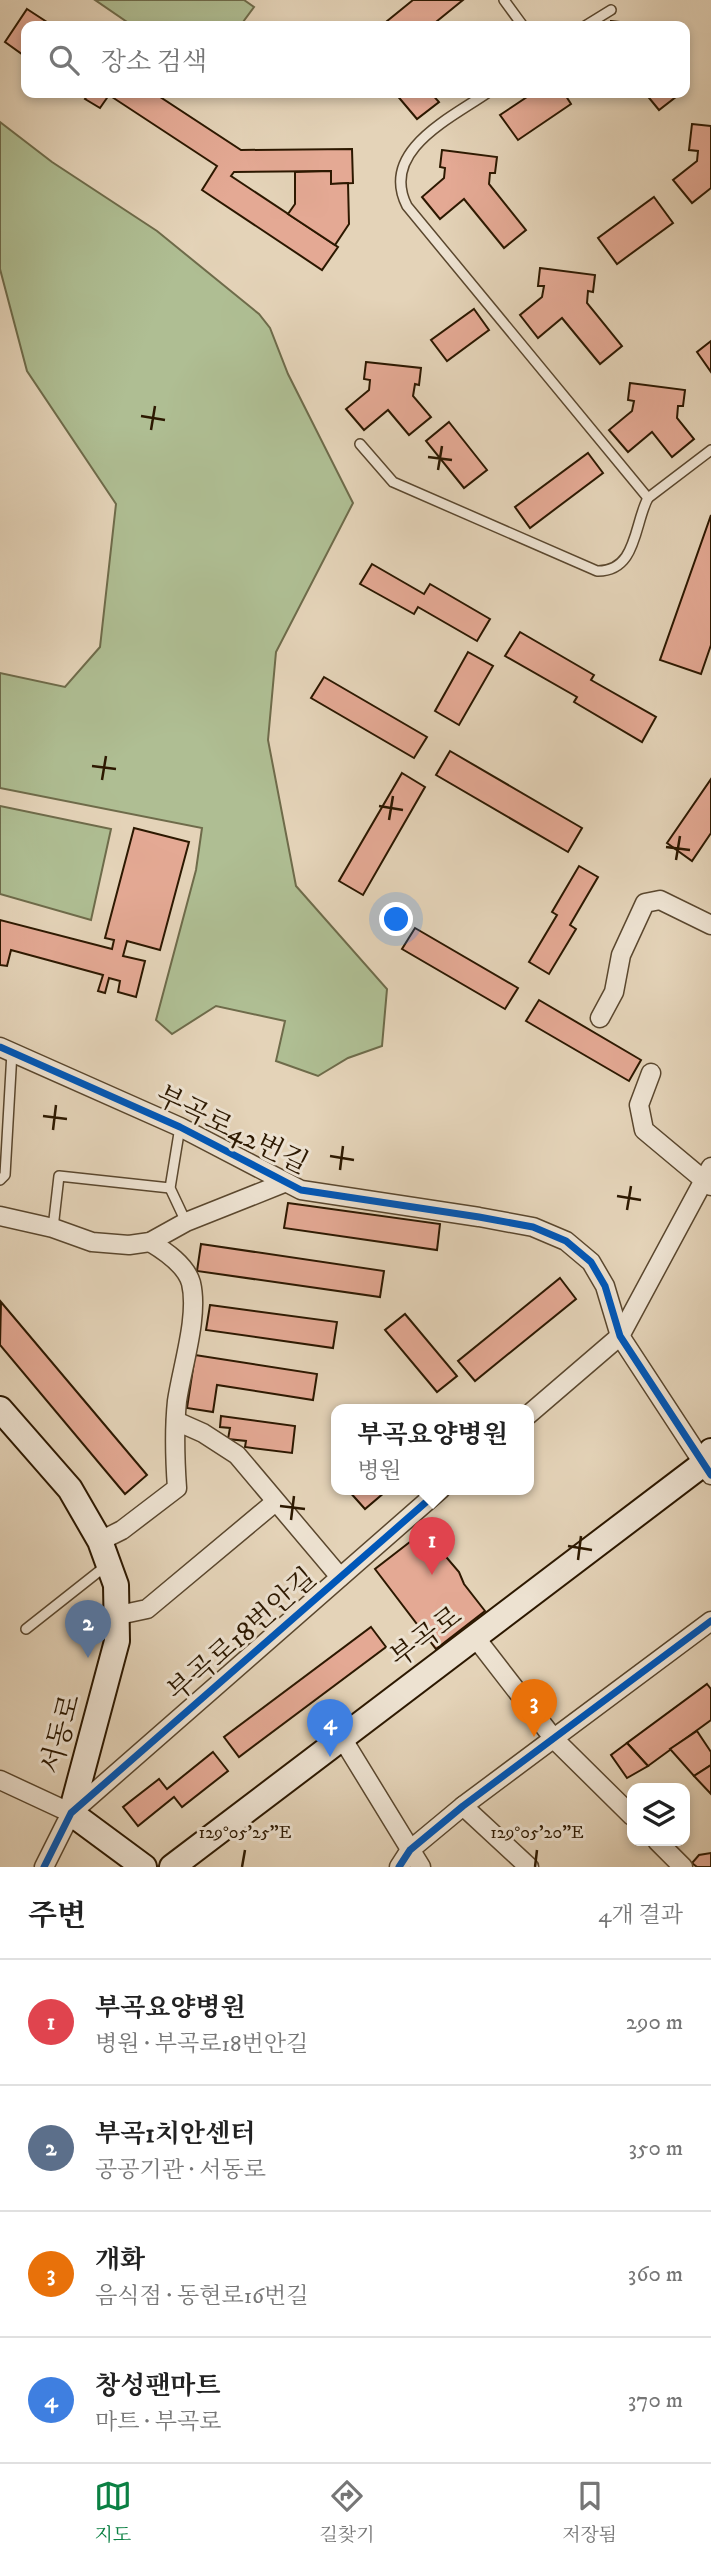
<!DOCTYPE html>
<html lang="ko">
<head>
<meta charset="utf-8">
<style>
  body { margin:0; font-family:"IM FELL DW Pica","Noto Serif KR",serif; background:#f6f6f6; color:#222 }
  .controls { position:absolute; right:21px; bottom:21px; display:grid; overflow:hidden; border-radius:14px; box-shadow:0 4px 10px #0003 }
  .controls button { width:63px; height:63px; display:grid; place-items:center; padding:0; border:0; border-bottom:2px solid #e0e0e0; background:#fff; color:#222; font:35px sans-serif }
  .you { position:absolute; left:397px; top:920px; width:24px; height:24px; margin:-18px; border:5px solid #fff; border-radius:50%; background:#1a73e8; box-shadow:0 0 0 10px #1a73e833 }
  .badge { display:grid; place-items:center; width:46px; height:46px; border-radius:50%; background:#0b8043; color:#fff; font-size:23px; font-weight:700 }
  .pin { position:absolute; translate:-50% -58px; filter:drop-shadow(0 2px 4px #0008) }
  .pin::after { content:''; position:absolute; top:37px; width:24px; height:21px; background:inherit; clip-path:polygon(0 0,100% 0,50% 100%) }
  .popup { position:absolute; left:331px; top:1404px; width:203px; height:91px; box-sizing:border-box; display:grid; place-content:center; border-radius:14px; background:#fff; filter:drop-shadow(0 2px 5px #0005); font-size:23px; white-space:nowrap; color:#767676 }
  .popup b { font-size:26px; color:#222 }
  .popup::after { content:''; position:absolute; left:50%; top:100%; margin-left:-14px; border:14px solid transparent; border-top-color:#fff }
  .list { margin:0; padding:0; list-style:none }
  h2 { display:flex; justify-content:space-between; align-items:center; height:91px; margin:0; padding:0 28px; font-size:30px }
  h2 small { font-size:23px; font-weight:400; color:#767676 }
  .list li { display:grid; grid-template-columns:46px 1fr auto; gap:21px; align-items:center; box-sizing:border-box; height:126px; padding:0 28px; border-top:2px solid #e0e0e0 }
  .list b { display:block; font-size:26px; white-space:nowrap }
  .list p { margin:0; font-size:23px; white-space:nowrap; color:#767676 }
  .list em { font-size:23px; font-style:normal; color:#767676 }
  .icon { flex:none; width:38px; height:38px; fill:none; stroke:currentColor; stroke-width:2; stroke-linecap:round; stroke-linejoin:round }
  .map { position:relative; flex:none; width:711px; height:1867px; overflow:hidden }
  .search { position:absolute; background:#fff; box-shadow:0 4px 10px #0003; left:21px; right:21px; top:21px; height:77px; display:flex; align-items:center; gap:18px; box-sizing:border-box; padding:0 24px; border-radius:14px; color:#767676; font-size:26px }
  .sheet { height:595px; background:#fff }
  nav { display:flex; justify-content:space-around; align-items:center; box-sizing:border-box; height:98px; border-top:2px solid #e0e0e0; background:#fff; font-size:19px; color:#767676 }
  nav a { display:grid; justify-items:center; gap:4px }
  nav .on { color:#0b8043 }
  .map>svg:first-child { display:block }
  .green { fill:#afbe93; stroke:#6e6b4a; stroke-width:2 }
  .building { fill:#e4a994; stroke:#2c1800; stroke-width:2 }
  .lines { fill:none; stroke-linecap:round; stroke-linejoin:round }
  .lane-casing { stroke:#5a472e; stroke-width:12 }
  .street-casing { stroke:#5a472e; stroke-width:21 }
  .secondary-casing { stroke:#2c1800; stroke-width:28 }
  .lane { stroke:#ede2d1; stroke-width:9 }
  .street { stroke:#ede2d1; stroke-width:18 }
  .secondary { stroke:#ede2d1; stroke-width:24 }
  .cycleway-casing { stroke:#ede2d1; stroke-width:11 }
  .cycleway { stroke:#0057b8; stroke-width:7 }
  .ticks { fill:none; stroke:#2c1800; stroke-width:2.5 }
  .labels { text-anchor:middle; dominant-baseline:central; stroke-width:6; stroke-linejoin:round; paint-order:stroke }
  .street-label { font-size:28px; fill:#2c1800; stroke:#ede2d1 }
  .ticks-label { font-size:18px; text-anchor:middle; fill:#2c1800; stroke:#ede2d1; stroke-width:6; stroke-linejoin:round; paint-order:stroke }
</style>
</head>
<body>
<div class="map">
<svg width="711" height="1867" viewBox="0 0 711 1867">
  <rect width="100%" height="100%" fill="#e4d3b8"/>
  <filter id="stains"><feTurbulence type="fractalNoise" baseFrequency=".00286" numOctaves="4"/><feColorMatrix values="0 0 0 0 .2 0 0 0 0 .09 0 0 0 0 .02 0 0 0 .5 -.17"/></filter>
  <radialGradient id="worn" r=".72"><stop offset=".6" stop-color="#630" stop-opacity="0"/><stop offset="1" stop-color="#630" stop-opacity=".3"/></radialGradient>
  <g class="green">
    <path d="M 95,0 L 244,0 L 254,7 L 240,26 L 133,26 Z"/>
    <path d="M 0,122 L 52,162 L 157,231 L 259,314 L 270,328 L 288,374 L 353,503 L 276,652 L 268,740 L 296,886 L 387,989 L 382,1046 L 348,1058 L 318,1076 L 276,1061 L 285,1021 L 216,1006 L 172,1034 L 156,1020 L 196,870 L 202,828 L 0,788 L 0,673 L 65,687 L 100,647 L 116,504 L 27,371 L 0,269 Z"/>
    <path d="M 0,806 L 111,829 L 91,920 L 0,894 Z"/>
  </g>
  <g class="building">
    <path d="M 413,0 L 463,0 L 431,26 L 381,26 Z"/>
    <path d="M 27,9 L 53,26 L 26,26 L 26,57 L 5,42 Z"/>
    <path d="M 611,21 L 656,26 L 611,26 Z"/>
    <path d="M 89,93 L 154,93 L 241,150 L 352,149 L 353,183 L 331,184 L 331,171 L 234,172 L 231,176 L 338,247 L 322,270 L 202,190 L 217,166 L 109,95 L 100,108 L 85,99 Z"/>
    <path d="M 395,93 L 431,93 L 439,102 L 417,119 Z"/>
    <path d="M 533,93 L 564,93 L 571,104 L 518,140 L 500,115 Z"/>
    <path d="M 645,93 L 681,93 L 659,110 Z"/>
    <path d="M 692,124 L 711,126 L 711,188 L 692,203 L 673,180 L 697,161 L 698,151 L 689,150 Z"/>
    <path d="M 442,150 L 497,157 L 495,173 L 490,173 L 489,184 L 526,230 L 504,248 L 464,199 L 440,219 L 422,197 L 444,178 L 445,168 L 440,167 Z"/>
    <path d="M 331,171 L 331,184 L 348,183 L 349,224 L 335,245 L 288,214 L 295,204 L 295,172 Z"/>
    <path d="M 654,197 L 673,223 L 617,264 L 598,238 Z"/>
    <path d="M 540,268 L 595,275 L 593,292 L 588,291 L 587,303 L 622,346 L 600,364 L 562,318 L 538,338 L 520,315 L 542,297 L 544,286 L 538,286 Z"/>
    <path d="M 474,309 L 489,330 L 447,361 L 431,340 Z"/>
    <path d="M 711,341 L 711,372 L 697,352 Z"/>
    <path d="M 366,362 L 421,368 L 419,385 L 415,384 L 413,396 L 431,417 L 409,435 L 388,410 L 364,430 L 346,409 L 369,390 L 370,380 L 364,379 Z"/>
    <path d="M 630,383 L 685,390 L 683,406 L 678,406 L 677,418 L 694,439 L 672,457 L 652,432 L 628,452 L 609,430 L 632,411 L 634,401 L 628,400 Z"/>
    <path d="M 449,422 L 487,470 L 464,488 L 426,441 Z"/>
    <path d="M 588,453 L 603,473 L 530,528 L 515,507 Z"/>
    <path d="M 711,515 L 711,645 L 701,674 L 660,660 Z"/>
    <path d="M 372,564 L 424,594 L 430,584 L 490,619 L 477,641 L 418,607 L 414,614 L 360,584 Z"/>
    <path d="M 520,632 L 594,675 L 591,680 L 656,717 L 642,742 L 574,702 L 577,697 L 505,656 Z"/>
    <path d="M 468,652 L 493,666 L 459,725 L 435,711 Z"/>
    <path d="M 324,677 L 427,737 L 414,758 L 311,698 Z"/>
    <path d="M 450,751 L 582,828 L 568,852 L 436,775 Z"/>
    <path d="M 402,773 L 425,787 L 363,895 L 339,881 Z"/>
    <path d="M 711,779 L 711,833 L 692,861 L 667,843 Z"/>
    <path d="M 134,828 L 189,842 L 160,950 L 127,941 L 123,956 L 145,961 L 136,997 L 118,992 L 120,981 L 109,978 L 105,993 L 98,991 L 103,975 L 11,950 L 7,966 L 0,965 L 0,920 L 112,949 L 114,940 L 105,938 Z"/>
    <path d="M 579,866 L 598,877 L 570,925 L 576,929 L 549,974 L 529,962 L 557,915 L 552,912 Z"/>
    <path d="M 415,928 L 518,988 L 505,1009 L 402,949 Z"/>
    <path d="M 539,1000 L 641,1060 L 629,1081 L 526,1021 Z"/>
    <path d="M 288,1203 L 440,1224 L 437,1250 L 284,1228 Z"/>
    <path d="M 201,1244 L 384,1271 L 380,1297 L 197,1271 Z"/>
    <path d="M 560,1278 L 576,1299 L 475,1381 L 458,1361 Z"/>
    <path d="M 1,1302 L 147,1475 L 125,1494 L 0,1345 Z"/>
    <path d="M 210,1305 L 337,1322 L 333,1348 L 206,1330 Z"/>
    <path d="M 405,1314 L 457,1376 L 437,1392 L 385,1330 Z"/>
    <path d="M 195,1355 L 317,1374 L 313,1400 L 217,1385 L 213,1412 L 187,1408 Z"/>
    <path d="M 221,1416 L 295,1426 L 292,1453 L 245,1447 L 246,1441 L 228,1439 L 230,1428 L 220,1427 Z"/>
    <path d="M 344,1489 L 383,1489 L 385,1492 L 365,1509 L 348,1490 Z"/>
    <path d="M 424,1531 L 459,1572 L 464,1584 L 485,1611 L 436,1649 L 375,1569 Z"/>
    <path d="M 371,1627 L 386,1647 L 239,1757 L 224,1737 Z"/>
    <path d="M 707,1684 L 711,1689 L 711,1720 L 648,1766 L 627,1743 Z"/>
    <path d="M 697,1731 L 711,1752 L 711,1765 L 694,1776 L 670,1749 Z"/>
    <path d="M 627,1743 L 648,1766 L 627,1778 L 611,1755 Z"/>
    <path d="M 213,1752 L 228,1771 L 182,1807 L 174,1797 L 138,1826 L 123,1807 L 159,1779 L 167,1789 Z"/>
    <path d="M 711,1765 L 711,1794 L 694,1776 Z"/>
    <path d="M 711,1853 L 711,1867 L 697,1867 L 692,1863 L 699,1855 Z"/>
  </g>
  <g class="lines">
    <g class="lane-casing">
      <g id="lane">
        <path d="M 504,0 L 523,26"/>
        <path d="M 585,26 L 611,10"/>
        <path d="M 487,93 C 451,118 379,151 407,206 L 648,498 L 711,450"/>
        <path d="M 360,444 L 393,482 L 597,571 C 637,572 634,524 648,498"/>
        <path d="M 180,1127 L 170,1188 L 186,1222"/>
        <path d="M 0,1180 L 5,1175 L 12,1052"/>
        <path d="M 53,1228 L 59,1176 L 170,1188"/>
        <path d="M 26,1629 L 107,1565"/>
      </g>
    </g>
    <g class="street-casing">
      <g id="street">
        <path d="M 600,1018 L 614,992 L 621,955 L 645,903 L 660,900 L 711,925"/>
        <path d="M 0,1047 L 180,1127 L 301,1190 L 479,1217 L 533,1227 L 566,1241 L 591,1262 L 605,1286 L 620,1336 L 711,1475"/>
        <path d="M 651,1073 L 639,1105 L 644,1130 L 711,1186"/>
        <path d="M 0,1216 L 53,1228 L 92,1242 L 129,1245 L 150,1242 L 186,1222 L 284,1183"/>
        <path d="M 528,1415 L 620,1336 L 711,1167"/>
        <path d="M 176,1421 L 203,1433 L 237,1455 L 340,1577"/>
        <path d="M 100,1541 L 122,1530 L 177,1488 C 175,1460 174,1430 177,1401 C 182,1367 199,1316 191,1283 C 186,1265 165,1251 150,1242"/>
        <path d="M 119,1615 L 147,1609 L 274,1503"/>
        <path d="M 475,1637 L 554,1739 L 632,1816"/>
        <path d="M 342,1738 L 421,1867"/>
        <path d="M 0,1780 L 71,1813"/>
        <path d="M 463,1806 L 529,1867"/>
        <path d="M 657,1841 L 683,1867"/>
        <path d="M 44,1867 L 71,1813 L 441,1489"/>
        <path d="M 399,1867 L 410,1850 L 463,1806 L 711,1621"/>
      </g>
    </g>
    <g class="secondary-casing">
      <g id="secondary">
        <path d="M 0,1409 L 70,1489 L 100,1541 L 116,1585 L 117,1641 L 71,1813 L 144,1867"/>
        <path d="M 172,1867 L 703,1464 L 711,1451"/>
      </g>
    </g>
    <use href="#lane" class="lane"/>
    <use href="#street" class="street"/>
    <use href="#secondary" class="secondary"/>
    <g class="cycleway-casing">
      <g id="cycleway">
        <path d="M 0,1047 L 180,1127 L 301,1190 L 479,1217 L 533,1227 L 566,1241 L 591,1262 L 605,1286 L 620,1336 L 711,1475"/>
        <path d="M 44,1867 L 71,1813 L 441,1489"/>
        <path d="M 399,1867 L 410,1850 L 463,1806 L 711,1621"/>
      </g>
    </g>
    <use href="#cycleway" class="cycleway"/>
  </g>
  <path class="ticks" d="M 141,416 L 165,420M 151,430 L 155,406M 428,457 L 452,460M 438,470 L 442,446M 92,766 L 116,769M 102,780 L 106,756M 379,806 L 403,810M 389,820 L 393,796M 666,847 L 690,850M 676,860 L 680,836M 43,1116 L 67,1119M 53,1130 L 56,1105M 330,1156 L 354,1160M 340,1170 L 343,1146M 617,1196 L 641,1200M 627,1210 L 631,1186M 280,1506 L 305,1509M 291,1520 L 294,1496M 568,1546 L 592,1550M 578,1560 L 581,1536M 242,1867 L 245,1850M 535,1867 L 537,1850"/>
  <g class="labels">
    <g class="street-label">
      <text transform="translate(232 1130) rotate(26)">부곡로42번길</text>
      <text transform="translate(242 1635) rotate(-41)">부곡로18번안길</text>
      <text transform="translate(426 1637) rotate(-37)">부곡로</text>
      <text transform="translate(61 1734) rotate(-75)">서동로</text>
    </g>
  </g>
  <g class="ticks-label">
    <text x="245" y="1838">129°05'25"E</text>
    <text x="537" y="1838">129°05'20"E</text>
  </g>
  <rect width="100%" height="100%" filter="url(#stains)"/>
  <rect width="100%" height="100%" fill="url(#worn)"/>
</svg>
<div class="controls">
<button><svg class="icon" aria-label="layers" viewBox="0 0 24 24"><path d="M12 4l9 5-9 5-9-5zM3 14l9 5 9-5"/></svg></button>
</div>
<div class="you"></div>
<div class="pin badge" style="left:432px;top:1575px;background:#e0444e">1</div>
<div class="popup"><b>부곡요양병원</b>병원</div>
<div class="pin badge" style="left:88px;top:1658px;background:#5c6f8a">2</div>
<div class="pin badge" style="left:534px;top:1737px;background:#e8710a">3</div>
<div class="pin badge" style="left:330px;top:1757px;background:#3f7fe0">4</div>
<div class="search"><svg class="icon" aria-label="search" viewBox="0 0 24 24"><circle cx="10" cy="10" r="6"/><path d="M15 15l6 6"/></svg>장소 검색</div>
</div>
<section class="sheet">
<h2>주변<small>4개 결과</small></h2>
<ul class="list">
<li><span class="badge" style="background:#e0444e">1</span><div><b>부곡요양병원</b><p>병원 · 부곡로18번안길</p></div><em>290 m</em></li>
<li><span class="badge" style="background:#5c6f8a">2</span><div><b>부곡1치안센터</b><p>공공기관 · 서동로</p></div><em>350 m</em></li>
<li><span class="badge" style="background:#e8710a">3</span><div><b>개화</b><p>음식점 · 동현로16번길</p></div><em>360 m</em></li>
<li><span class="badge" style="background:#3f7fe0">4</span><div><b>창성팬마트</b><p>마트 · 부곡로</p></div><em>370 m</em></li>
</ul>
</section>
<nav>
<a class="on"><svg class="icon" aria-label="map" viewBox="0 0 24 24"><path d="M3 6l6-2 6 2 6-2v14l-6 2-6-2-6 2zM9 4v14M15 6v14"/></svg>지도</a>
<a><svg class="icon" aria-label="directions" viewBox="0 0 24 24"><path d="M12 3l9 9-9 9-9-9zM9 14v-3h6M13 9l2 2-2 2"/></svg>길찾기</a>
<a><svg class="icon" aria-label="saved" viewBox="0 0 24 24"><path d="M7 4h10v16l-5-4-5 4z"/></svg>저장됨</a>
</nav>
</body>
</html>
